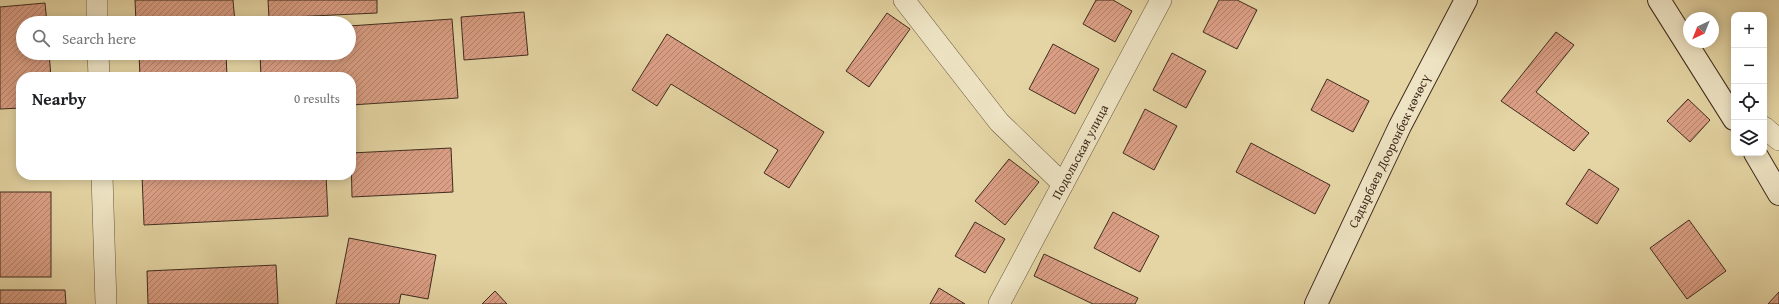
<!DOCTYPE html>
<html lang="en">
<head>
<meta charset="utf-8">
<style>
  body { margin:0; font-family:"Gentium Book Plus",serif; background:#f6f6f6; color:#202124 }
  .controls { position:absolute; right:12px; top:12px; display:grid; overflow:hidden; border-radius:8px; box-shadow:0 2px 10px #0003 }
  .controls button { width:36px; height:36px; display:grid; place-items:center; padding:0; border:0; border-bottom:1px solid #e0e0e0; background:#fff; color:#202124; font:20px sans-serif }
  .compass { position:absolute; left:1683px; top:12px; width:36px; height:36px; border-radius:50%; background:#fff; box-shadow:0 2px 10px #0003; rotate:223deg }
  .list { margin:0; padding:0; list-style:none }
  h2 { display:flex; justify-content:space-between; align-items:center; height:52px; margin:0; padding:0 16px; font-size:17px }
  h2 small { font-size:13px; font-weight:400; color:#757577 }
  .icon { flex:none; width:22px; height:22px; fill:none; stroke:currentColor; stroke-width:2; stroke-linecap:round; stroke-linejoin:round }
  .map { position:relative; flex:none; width:1779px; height:304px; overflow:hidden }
  .search { position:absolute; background:#fff; box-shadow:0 2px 10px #0003; left:16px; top:16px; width:340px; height:44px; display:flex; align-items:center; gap:10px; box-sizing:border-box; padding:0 14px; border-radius:22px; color:#757577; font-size:15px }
  .panel { position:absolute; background:#fff; box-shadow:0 2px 10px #0003; left:16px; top:72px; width:340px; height:108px; border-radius:16px }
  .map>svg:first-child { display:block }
  .building { fill:url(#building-hatch); stroke:#402c1e }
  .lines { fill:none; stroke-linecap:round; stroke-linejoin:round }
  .street-casing { stroke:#695640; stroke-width:22 }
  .secondary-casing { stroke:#402c1e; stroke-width:24 }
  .street { stroke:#eee4c4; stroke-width:21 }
  .secondary { stroke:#eee4c4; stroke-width:22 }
  .labels { text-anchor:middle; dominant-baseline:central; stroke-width:3.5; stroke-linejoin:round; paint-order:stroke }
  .street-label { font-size:13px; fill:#402c1e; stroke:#eee4c4 }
</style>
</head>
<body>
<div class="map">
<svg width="1779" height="304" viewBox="0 0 1779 304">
  <defs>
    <pattern id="building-hatch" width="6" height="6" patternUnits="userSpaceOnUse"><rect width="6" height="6" fill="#db9f85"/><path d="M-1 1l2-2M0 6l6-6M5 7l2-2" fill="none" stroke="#b3826c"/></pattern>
  </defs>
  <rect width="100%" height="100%" fill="#e5d5a4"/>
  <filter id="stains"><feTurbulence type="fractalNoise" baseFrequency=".005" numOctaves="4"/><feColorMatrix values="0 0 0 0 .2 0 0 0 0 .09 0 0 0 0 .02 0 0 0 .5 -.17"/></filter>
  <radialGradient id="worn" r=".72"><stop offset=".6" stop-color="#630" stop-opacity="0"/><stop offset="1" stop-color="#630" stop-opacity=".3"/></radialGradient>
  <g class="building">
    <path d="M 135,0 L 233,0 L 235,23 L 136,23 Z"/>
    <path d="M 268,0 L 377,0 L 377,13 L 269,18 Z"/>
    <path d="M 1096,0 L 1113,0 L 1132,11 L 1115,42 L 1083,24 Z"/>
    <path d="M 1219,0 L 1237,0 L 1257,10 L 1237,49 L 1203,32 Z"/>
    <path d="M 45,3 L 47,23 L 23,23 L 23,53 L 49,53 L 51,77 L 21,77 L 21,108 L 0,109 L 0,7 Z"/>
    <path d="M 524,12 L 528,55 L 464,60 L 461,17 Z"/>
    <path d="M 887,13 L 910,29 L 869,87 L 846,71 Z"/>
    <path d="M 452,19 L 458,98 L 351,105 L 351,77 L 261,77 L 260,53 L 349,53 L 349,26 Z"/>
    <path d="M 1556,32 L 1574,45 L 1536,92 L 1589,133 L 1574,151 L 1501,101 Z"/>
    <path d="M 667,34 L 824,132 L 789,188 L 764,173 L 778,150 L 671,84 L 657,106 L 632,90 Z"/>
    <path d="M 1053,44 L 1099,69 L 1075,114 L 1029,89 Z"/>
    <path d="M 139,53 L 226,53 L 227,77 L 140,77 Z"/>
    <path d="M 1172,53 L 1206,71 L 1186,108 L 1153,90 Z"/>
    <path d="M 1327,79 L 1369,101 L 1353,132 L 1311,110 Z"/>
    <path d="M 1688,99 L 1710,120 L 1690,142 L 1667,121 Z"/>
    <path d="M 1145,109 L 1177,126 L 1154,170 L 1123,153 Z"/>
    <path d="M 1251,143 L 1330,185 L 1315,214 L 1236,172 Z"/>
    <path d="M 451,148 L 453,192 L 352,197 L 351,153 Z"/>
    <path d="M 1009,159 L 1039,182 L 1005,225 L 975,201 Z"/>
    <path d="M 1589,169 L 1619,189 L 1597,224 L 1566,204 Z"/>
    <path d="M 142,175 L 326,175 L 328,216 L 144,225 Z"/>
    <rect x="0" y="192" width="51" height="85"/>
    <path d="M 1113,212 L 1159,236 L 1140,272 L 1094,248 Z"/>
    <path d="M 1689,220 L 1726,271 L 1687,299 L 1650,248 Z"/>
    <path d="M 975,222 L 1005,239 L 985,273 L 955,256 Z"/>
    <path d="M 349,238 L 436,255 L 428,299 L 401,294 L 399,304 L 336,304 Z"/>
    <path d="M 1044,254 L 1138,298 L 1135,304 L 1093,304 L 1034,276 Z"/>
    <path d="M 276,265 L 278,304 L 148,304 L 147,271 Z"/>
    <path d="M 939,288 L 965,304 L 930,304 Z"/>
    <path d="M 0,290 L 65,290 L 66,304 L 0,304 Z"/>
    <path d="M 495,291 L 507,304 L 482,304 Z"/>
    <path d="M 1779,292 L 1779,304 L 1768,304 Z"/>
  </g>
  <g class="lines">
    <g class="street-casing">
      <g id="street">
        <path d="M 97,0 L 97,23"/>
        <path d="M 904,0 L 999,122 L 1063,184"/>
        <path d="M 98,53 L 99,77"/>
        <path d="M 1764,127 L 1779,140"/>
        <path d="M 102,175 L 106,304"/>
        <path d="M 999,304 L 1161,0"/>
      </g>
    </g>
    <g class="secondary-casing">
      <g id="secondary">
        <path d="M 1659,0 L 1734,119"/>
        <path d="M 1755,153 L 1779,194"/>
        <path d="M 1316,304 L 1400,126 L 1466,0"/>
      </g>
    </g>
    <use href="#street" class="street"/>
    <use href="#secondary" class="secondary"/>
  </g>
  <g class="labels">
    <g class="street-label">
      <text transform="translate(1389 151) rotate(-64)">Садырбаев Дооронбек көчөсү</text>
      <text transform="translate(1080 152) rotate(-62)">Подольская улица</text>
    </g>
  </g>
  <rect width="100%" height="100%" filter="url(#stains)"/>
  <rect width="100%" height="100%" fill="url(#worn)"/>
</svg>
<div class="controls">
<button>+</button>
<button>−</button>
<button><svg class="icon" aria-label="locate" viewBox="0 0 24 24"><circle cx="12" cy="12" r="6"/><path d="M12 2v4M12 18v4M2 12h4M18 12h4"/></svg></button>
<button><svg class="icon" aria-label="layers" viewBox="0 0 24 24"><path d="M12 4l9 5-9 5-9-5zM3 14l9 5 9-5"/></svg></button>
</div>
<svg class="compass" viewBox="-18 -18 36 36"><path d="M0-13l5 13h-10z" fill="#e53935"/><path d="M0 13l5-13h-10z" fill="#757577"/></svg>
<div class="search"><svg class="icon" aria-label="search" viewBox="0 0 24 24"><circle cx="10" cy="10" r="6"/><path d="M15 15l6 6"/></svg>Search here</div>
<section class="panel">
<h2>Nearby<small>0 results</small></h2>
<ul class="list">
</ul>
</section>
</div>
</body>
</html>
